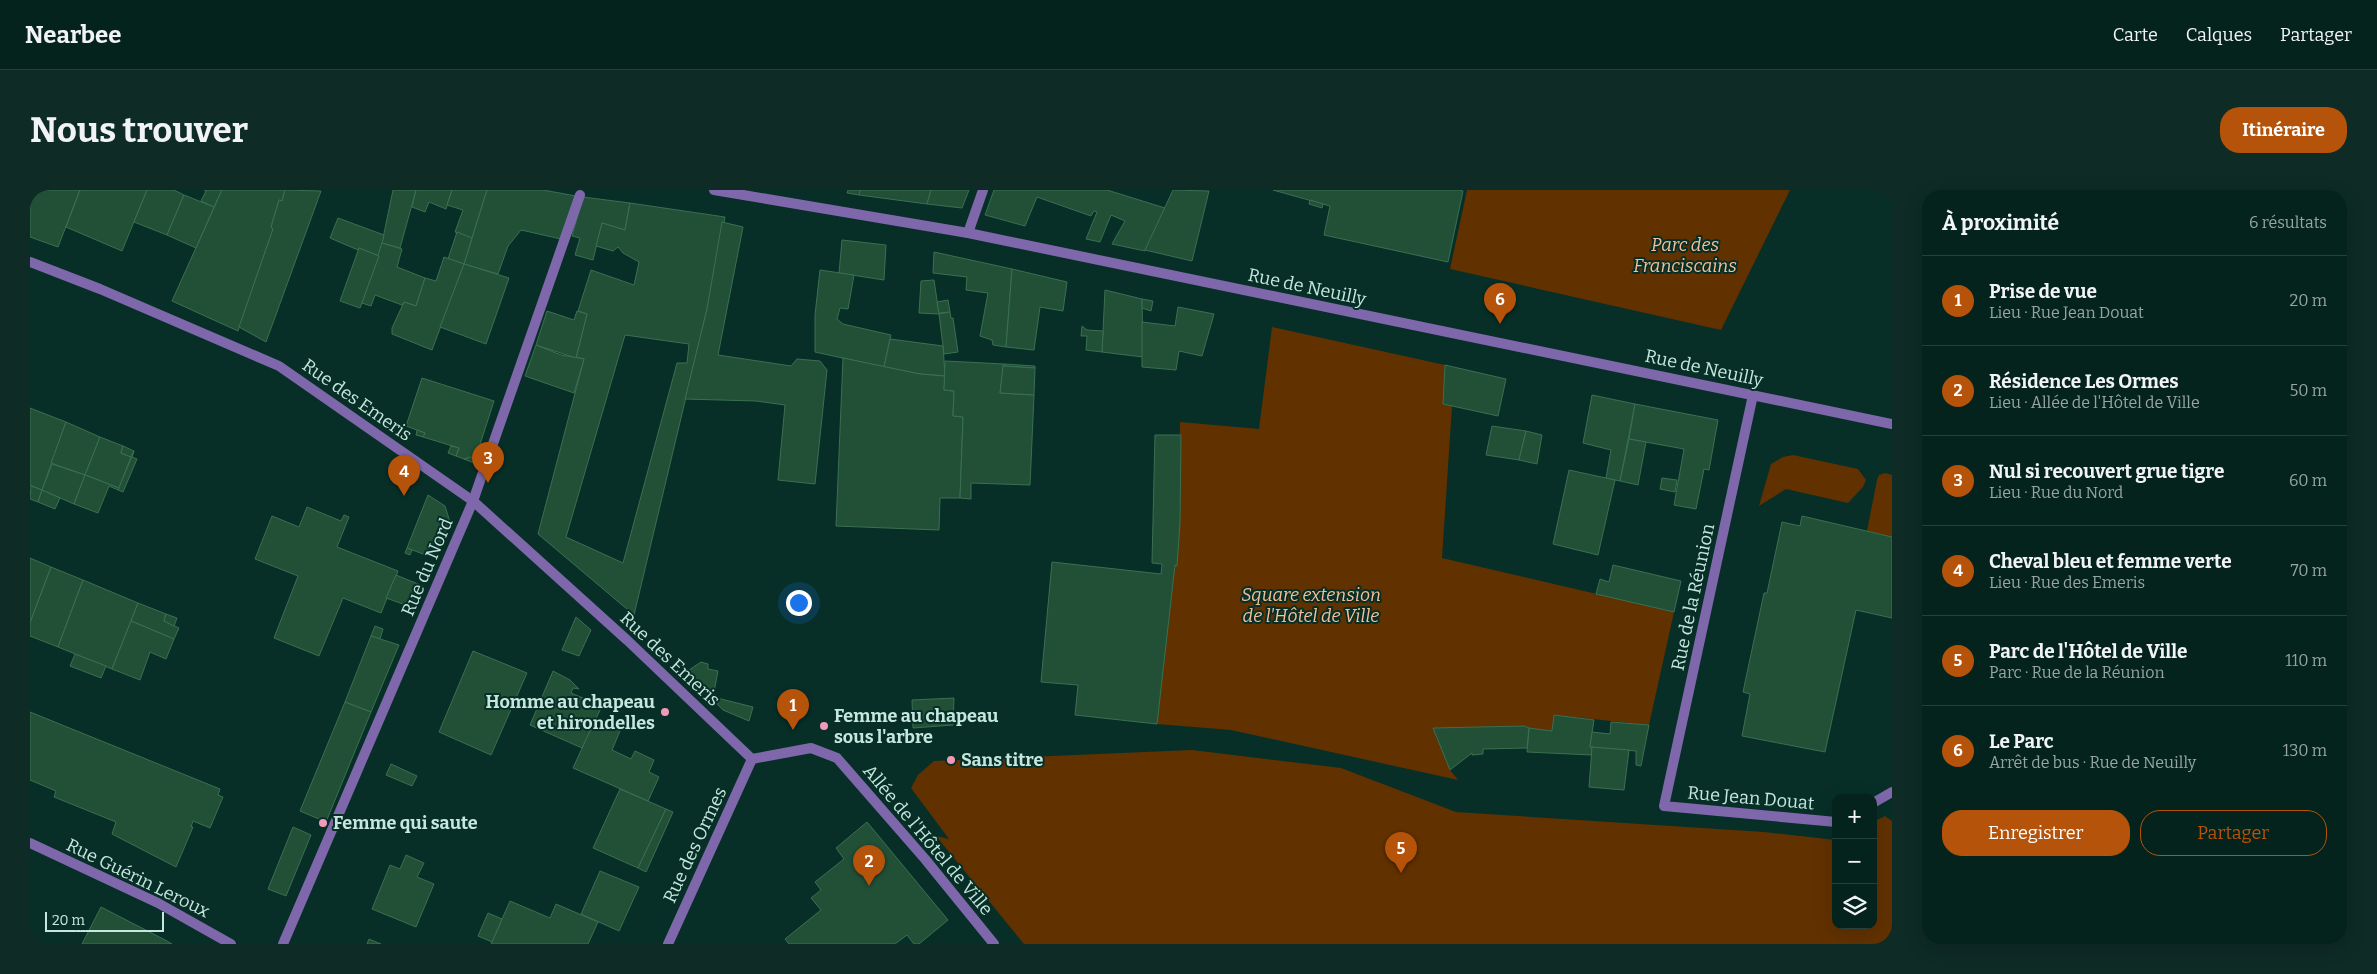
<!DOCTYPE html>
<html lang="fr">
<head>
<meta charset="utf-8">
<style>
  body { margin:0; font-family:Bitter,serif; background:#0e2b26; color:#f1f3f6 }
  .controls { position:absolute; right:15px; bottom:15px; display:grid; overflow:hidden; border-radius:10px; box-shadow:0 5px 20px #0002 }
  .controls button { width:45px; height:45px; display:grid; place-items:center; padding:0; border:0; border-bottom:1px solid #26403b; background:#05231d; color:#f1f3f6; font:25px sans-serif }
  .scale { position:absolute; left:15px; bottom:12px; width:119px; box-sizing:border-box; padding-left:5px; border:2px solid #c5e7de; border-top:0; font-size:14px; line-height:18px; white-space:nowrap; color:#c5e7de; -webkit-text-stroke:4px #072f27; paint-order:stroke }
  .you { position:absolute; left:768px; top:412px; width:18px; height:18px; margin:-12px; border:4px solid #fff; border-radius:50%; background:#1a73e8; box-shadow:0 0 0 8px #1a73e833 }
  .badge { display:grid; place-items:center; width:32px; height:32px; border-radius:50%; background:#b45309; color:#fff; font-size:16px; font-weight:700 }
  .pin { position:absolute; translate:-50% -41px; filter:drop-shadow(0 1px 2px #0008) }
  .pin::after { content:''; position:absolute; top:26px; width:18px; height:15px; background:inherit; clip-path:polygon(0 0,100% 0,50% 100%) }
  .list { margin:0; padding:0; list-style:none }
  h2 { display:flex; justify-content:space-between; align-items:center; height:65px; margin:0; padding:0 20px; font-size:21px }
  h2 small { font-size:16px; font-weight:400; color:#97a4a4 }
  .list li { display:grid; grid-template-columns:32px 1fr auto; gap:15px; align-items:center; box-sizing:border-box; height:90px; padding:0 20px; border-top:1px solid #26403b }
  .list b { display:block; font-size:19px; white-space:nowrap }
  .list p { margin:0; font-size:16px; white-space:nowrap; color:#97a4a4 }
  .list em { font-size:16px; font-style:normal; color:#97a4a4 }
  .actions { display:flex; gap:10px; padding:15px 20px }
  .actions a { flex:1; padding:11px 0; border:1px solid #b45309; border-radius:20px; text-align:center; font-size:18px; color:#b45309 }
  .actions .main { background:#b45309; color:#fff }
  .icon { flex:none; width:28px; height:28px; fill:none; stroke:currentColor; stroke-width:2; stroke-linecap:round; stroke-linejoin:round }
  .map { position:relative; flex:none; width:1862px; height:754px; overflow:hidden; border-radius:20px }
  header { display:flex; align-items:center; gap:30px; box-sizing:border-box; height:70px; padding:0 25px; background:#05231d; border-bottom:1px solid #26403b }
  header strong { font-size:24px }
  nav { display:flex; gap:28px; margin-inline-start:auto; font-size:18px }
  .intro { display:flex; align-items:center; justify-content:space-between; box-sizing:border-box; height:120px; padding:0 30px }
  h1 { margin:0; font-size:35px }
  .button { padding:12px 22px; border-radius:20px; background:#b45309; color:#fff; font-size:18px; font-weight:700 }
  main { display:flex; gap:30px; padding:0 30px }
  aside { flex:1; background:#05231d; border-radius:20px; box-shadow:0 5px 20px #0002 }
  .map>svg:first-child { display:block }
  .green { fill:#613100 }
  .building { fill:#215037; stroke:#3a7052; fill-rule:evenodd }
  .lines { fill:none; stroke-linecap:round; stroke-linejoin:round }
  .minor { stroke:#7e68ab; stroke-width:10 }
  .tertiary { stroke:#7e68ab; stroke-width:10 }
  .poi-dot { fill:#f09ab7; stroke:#072f27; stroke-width:2 }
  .labels { text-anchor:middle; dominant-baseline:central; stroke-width:4; stroke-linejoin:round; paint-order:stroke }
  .park-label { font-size:18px; font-style:italic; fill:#f5c099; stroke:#072f27 }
  .street-label { font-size:18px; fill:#c5e7de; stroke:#072f27 }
  .poi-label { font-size:18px; font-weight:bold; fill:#c5e7de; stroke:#072f27; text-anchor:start }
</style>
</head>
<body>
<header>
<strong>Nearbee</strong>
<nav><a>Carte</a><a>Calques</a><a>Partager</a></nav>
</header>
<div class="intro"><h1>Nous trouver</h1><a class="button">Itinéraire</a></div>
<main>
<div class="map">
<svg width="1862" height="754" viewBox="0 0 1862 754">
  <rect width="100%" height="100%" fill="#072f27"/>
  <g class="green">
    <path d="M 1437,0 L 1760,0 L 1691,140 L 1420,79 Z"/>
    <path d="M 1242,137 L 1415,175 L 1413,214 L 1422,216 L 1412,368 L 1644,422 L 1619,535 L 1524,525 L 1522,541 L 1499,538 L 1494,536 L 1404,538 L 1420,580 L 1428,590 L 1201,540 L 1127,534 L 1145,375 L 1147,375 L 1150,232 L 1229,239 Z"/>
    <path d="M 1763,265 L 1828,279 L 1836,290 L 1833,297 L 1818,313 L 1756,299 L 1729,316 L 1741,274 L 1753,267 Z"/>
    <path d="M 1855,283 L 1862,285 L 1862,347 L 1837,341 L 1847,290 L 1849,285 Z"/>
    <path d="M 1162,560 L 1311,578 L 1426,622 L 1734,642 L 1806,650 L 1806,735 L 1843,735 L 1843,632 L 1855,626 L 1862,631 L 1862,754 L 994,754 L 906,646 L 919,649 L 881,598 L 888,585 L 904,571 Z"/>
  </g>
  <g class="building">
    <path d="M 0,0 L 50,0 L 28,57 L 0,47 Z"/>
    <path d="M 50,0 L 117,0 L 92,61 L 36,37 Z"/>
    <path d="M 117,0 L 144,0 L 154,5 L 137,45 L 104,32 Z"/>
    <path d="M 174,0 L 192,0 L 184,17 L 171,11 L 176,1 Z"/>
    <path d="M 192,0 L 255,0 L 252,11 L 249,10 L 241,37 L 243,39 L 208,141 L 142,111 Z"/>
    <path d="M 255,0 L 291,1 L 236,152 L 209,137 L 243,39 L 241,37 L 249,10 L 252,11 Z"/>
    <path d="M 363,0 L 386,0 L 370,58 L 352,53 Z"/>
    <path d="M 386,0 L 422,0 L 416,19 L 399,12 L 395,22 L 382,17 Z"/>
    <path d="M 422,0 L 457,0 L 442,48 L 425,42 L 433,20 L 417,15 Z"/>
    <path d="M 457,0 L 513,0 L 546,6 L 531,49 L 491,40 L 478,56 L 468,84 L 434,74 Z"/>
    <path d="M 818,0 L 830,0 L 829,5 L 817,3 Z"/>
    <path d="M 830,0 L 901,0 L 897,14 L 829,5 Z"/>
    <path d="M 901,0 L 939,0 L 932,18 L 897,14 Z"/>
    <path d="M 964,0 L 1077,0 L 1135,18 L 1115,61 L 1082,54 L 1095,31 L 1081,25 L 1070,52 L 1056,49 L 1067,22 L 1064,21 L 1061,26 L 1007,7 L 995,36 L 955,25 Z"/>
    <path d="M 1143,0 L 1179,1 L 1162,71 L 1115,60 Z"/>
    <path d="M 1243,0 L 1429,0 L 1433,1 L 1418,72 L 1294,45 L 1300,16 Z"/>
    <path d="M 154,5 L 184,17 L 166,58 L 137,45 Z"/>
    <path d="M 553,7 L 600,13 L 595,40 L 572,33 L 563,70 L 545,65 L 550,48 L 542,46 Z"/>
    <path d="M 1280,10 L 1293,14 L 1292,18 L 1279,14 Z"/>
    <path d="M 600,13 L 695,27 L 677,119 L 604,425 L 508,344 L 554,169 L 546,167 L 557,124 L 548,121 L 561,80 L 604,95 L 609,72 L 593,63 L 588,57 L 583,61 L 566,56 L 572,33 L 595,40 ZM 595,145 L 659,154 L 657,173 L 647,173 L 593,373 L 536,347 Z"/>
    <path d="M 308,28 L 354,45 L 349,66 L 329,58 L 328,60 L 300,48 Z"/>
    <path d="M 692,32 L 713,37 L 688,165 L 761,176 L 767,169 L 790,171 L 797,180 L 785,294 L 748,290 L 755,215 L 726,211 L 655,209 L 677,119 Z"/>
    <path d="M 427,42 L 442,48 L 434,74 L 418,69 Z"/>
    <path d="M 812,50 L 856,55 L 854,90 L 809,83 Z"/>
    <path d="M 352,53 L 372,59 L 367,77 L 395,88 L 386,116 L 374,112 L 372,115 L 345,105 L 341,116 L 332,113 Z"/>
    <path d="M 329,58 L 349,66 L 330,118 L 310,111 Z"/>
    <path d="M 904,62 L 982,79 L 976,157 L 963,155 L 962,150 L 950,146 L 958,103 L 936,100 L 937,87 L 903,83 Z"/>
    <path d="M 414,67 L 434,74 L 402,160 L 362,144 L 362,138 L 374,112 L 386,116 L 395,88 L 406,91 Z"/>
    <path d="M 434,74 L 479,88 L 456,154 L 410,137 Z"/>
    <path d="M 982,79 L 1037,92 L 1033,121 L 1010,117 L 1004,160 L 976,157 Z"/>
    <path d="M 790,80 L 824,85 L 818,119 L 810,118 L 807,129 L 813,134 L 861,145 L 854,177 L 785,162 L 785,125 Z"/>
    <path d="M 904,90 L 909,124 L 889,123 L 891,91 Z"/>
    <path d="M 1075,100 L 1112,109 L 1113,167 L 1072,162 Z"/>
    <path d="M 1112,109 L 1123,111 L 1121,121 L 1112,118 Z"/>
    <path d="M 918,110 L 920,122 L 909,123 L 907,112 Z"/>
    <path d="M 1148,117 L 1184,124 L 1172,166 L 1149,161 L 1146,180 L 1112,177 L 1112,132 L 1145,136 Z"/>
    <path d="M 517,121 L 544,130 L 547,121 L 557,124 L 546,168 L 506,155 Z"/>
    <path d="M 920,122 L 921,128 L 923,128 L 928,162 L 914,164 L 909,124 Z"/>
    <path d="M 1052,136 L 1057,140 L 1073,141 L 1072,162 L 1056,160 L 1057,146 L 1051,146 Z"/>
    <path d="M 860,149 L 913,156 L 915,186 L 890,184 L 854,177 Z"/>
    <path d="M 506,155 L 531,165 L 554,169 L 544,203 L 495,186 Z"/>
    <path d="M 813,168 L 890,184 L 915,186 L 914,200 L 924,201 L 923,226 L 933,227 L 930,308 L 910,308 L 909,340 L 806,336 Z"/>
    <path d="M 915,171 L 974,174 L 970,203 L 1004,205 L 1000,295 L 941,293 L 941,309 L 930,308 L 933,227 L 923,226 L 924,201 L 914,200 Z"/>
    <path d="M 974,174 L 1005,176 L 1005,178 L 973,176 Z"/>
    <path d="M 1415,175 L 1476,189 L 1468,226 L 1413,214 Z"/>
    <path d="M 973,176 L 1005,178 L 1004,205 L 970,203 Z"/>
    <path d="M 392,188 L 464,211 L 445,270 L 441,267 L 434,269 L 426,266 L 429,258 L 393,247 L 395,243 L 376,236 Z"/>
    <path d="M 1562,205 L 1605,214 L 1590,291 L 1576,288 L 1581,260 L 1553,253 Z"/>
    <path d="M 1605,214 L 1688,230 L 1679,280 L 1674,279 L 1666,319 L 1644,315 L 1654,259 L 1599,249 Z"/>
    <path d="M 0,218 L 36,232 L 12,300 L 0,295 Z"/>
    <path d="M 36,232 L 70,247 L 55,285 L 21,273 Z"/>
    <path d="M 1462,236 L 1496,241 L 1489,270 L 1456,265 Z"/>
    <path d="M 387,240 L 395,243 L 393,247 L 386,245 Z"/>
    <path d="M 1496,241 L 1512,245 L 1507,274 L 1489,270 Z"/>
    <path d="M 1125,245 L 1151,245 L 1150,333 L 1147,376 L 1145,375 L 1127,534 L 1045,525 L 1048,495 L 1011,492 L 1022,372 L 1131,384 L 1132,374 L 1122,373 Z"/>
    <path d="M 70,247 L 93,256 L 91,263 L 101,267 L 89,298 L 55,285 Z"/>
    <path d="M 1599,249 L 1616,252 L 1608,295 L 1590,291 Z"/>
    <path d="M 93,256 L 104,261 L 101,267 L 91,263 Z"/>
    <path d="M 421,256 L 429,258 L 426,266 L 418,263 Z"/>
    <path d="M 104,261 L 102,267 L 107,269 L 93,302 L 88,300 Z"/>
    <path d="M 441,267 L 445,270 L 444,273 L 434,269 Z"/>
    <path d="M 22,274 L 55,285 L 44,314 L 12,300 Z"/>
    <path d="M 1539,280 L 1585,290 L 1568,365 L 1523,354 Z"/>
    <path d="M 55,285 L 89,298 L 88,300 L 79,296 L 68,323 L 44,314 Z"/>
    <path d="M 1632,288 L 1647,290 L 1645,302 L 1630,299 Z"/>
    <path d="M 1,296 L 12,300 L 8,312 L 0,309 Z"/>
    <path d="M 12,300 L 30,308 L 25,319 L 8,312 Z"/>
    <path d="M 398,305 L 415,316 L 420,332 L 404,368 L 377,358 Z"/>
    <path d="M 277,317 L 311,331 L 314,325 L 319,327 L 307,357 L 368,381 L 351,423 L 313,408 L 289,466 L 244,448 L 268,386 L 225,369 L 242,326 L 269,337 Z"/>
    <path d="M 1772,326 L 1862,347 L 1862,428 L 1826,420 L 1795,562 L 1712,546 L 1720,504 L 1713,502 L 1734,403 L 1737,403 L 1752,332 L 1770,336 Z"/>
    <path d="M 377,358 L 382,360 L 380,365 L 375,363 Z"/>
    <path d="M 0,368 L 21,377 L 0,433 Z"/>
    <path d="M 1583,375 L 1651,391 L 1644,422 L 1566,404 L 1570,389 L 1579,392 Z"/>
    <path d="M 21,377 L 53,390 L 28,457 L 0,446 L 0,433 Z"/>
    <path d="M 366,385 L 393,396 L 384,418 L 356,408 Z"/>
    <path d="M 53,390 L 108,413 L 82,479 L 28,457 Z"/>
    <path d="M 108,413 L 136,424 L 134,431 L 149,438 L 144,449 L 101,431 Z"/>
    <path d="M 136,424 L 147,428 L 144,436 L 134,431 Z"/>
    <path d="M 546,427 L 561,440 L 549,466 L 532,460 Z"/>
    <path d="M 101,431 L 144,449 L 136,469 L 120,462 L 110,490 L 82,479 Z"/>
    <path d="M 345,436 L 353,439 L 350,449 L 341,446 Z"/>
    <path d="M 341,446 L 369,455 L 341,522 L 315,512 Z"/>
    <path d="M 443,461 L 497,483 L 461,565 L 409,542 Z"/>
    <path d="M 45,464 L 76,476 L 71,488 L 40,476 Z"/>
    <path d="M 671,472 L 678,474 L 678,479 L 688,481 L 683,507 L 723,517 L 719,531 L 693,520 L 656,482 Z"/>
    <path d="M 523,481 L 540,490 L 549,499 L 543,498 L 541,503 L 572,516 L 552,558 L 500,535 Z"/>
    <path d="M 924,508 L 923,535 L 883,538 L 882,510 Z"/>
    <path d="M 315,512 L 341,522 L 296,632 L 270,621 Z"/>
    <path d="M 0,522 L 190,599 L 188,605 L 193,607 L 180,638 L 163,631 L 161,637 L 163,637 L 146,677 L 82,644 L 86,632 L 24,607 L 26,601 L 0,590 Z"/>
    <path d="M 1524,525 L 1564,530 L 1560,557 L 1562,557 L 1562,565 L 1497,562 L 1499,538 L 1522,541 Z"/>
    <path d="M 565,530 L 590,541 L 582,560 L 601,569 L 605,561 L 624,570 L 619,582 L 629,587 L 618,611 L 543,578 Z"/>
    <path d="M 1581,532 L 1619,535 L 1611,576 L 1606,575 L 1606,561 L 1560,557 L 1562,542 L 1580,544 Z"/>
    <path d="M 1494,536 L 1499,538 L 1497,558 L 1453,559 L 1453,564 L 1442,565 L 1442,563 L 1420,580 L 1403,538 Z"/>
    <path d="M 1562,557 L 1599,560 L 1594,600 L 1559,597 Z"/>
    <path d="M 361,574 L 387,586 L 382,596 L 356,585 Z"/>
    <path d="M 590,599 L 636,619 L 608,678 L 563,658 Z"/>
    <path d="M 636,619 L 643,622 L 616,682 L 608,678 Z"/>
    <path d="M 837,632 L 918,730 L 889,754 L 884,754 L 877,745 L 865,754 L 759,754 L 755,749 L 791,720 L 781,708 L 791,700 L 785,692 L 814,669 L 806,658 Z"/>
    <path d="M 263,637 L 281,645 L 256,706 L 238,699 Z"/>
    <path d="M 376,665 L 394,673 L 387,687 L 404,694 L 386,737 L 342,719 L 360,675 L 370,679 Z"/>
    <path d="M 570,681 L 609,697 L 589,741 L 551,724 Z"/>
    <path d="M 480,711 L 520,728 L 526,714 L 568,732 L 558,754 L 461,754 Z"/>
    <path d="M 71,717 L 137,751 L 142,754 L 52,754 Z"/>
    <path d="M 458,723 L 472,729 L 462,752 L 448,746 Z"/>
    <path d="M 339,749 L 351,754 L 337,754 Z"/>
  </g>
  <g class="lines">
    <g class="minor">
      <path d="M 938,43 L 953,0"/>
      <path d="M 0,72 L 70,99 L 249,176 L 443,311 L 597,450 L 722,569"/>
      <path d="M 1723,205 L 1634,616 L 1806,632"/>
      <path d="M 722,569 L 781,558 L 807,568 L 895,669 L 964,754"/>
      <path d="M 1843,613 L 1862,602"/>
      <path d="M 0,653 L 128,713 L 201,754"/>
      <path d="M 253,754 L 443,311 L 550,5"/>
      <path d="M 638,754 L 722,569"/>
    </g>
    <path class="tertiary" d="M 684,0 L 938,43 L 1862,234"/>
  </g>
  <g class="poi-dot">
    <circle cx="635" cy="522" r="5"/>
    <circle cx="794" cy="536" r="5"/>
    <circle cx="921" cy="570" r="5"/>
    <circle cx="293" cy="633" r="5"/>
  </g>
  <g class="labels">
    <g class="park-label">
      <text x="1655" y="55">Parc des<tspan x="1655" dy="21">Franciscains</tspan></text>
      <text x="1281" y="405">Square extension<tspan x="1281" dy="21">de l'Hôtel de Ville</tspan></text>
    </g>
    <g class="street-label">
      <text transform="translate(1277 97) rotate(12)">Rue de Neuilly</text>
      <text transform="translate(1674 178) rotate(12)">Rue de Neuilly</text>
      <text transform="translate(327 210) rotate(35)">Rue des Emeris</text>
      <text transform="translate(397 377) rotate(-67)">Rue du Nord</text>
      <text transform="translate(1663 407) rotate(-78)">Rue de la Réunion</text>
      <text transform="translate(640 469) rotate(43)">Rue des Emeris</text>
      <text transform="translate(1721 608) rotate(5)">Rue Jean Douat</text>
      <text transform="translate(898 650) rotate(50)">Allée de l'Hôtel de Ville</text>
      <text transform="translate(665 655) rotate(-65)">Rue des Ormes</text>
      <text transform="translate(108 688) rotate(26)">Rue Guérin Leroux</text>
    </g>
    <g class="poi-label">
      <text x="625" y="512" text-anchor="end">Homme au chapeau<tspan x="625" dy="21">et hirondelles</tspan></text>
      <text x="804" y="526">Femme au chapeau<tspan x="804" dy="21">sous l'arbre</tspan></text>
      <text x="931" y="570">Sans titre</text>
      <text x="303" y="633">Femme qui saute</text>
    </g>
  </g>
</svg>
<div class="controls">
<button>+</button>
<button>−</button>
<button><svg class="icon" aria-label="layers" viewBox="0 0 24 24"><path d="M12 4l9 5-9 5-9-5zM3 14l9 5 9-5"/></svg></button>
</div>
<div class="scale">20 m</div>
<div class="you"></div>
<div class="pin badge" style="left:763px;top:540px">1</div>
<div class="pin badge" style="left:839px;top:696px">2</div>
<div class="pin badge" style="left:458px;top:293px">3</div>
<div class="pin badge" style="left:374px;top:306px">4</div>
<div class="pin badge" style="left:1371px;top:683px">5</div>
<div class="pin badge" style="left:1470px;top:134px">6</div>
</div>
<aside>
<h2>À proximité<small>6 résultats</small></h2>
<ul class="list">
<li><span class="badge">1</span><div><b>Prise de vue</b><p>Lieu · Rue Jean Douat</p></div><em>20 m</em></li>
<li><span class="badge">2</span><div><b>Résidence Les Ormes</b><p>Lieu · Allée de l'Hôtel de Ville</p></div><em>50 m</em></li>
<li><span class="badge">3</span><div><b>Nul si recouvert grue tigre</b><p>Lieu · Rue du Nord</p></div><em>60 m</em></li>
<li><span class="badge">4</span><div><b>Cheval bleu et femme verte</b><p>Lieu · Rue des Emeris</p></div><em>70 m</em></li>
<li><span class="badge">5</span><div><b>Parc de l'Hôtel de Ville</b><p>Parc · Rue de la Réunion</p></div><em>110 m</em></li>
<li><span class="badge">6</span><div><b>Le Parc</b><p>Arrêt de bus · Rue de Neuilly</p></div><em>130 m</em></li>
</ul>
<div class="actions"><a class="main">Enregistrer</a><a>Partager</a></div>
</aside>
</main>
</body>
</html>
